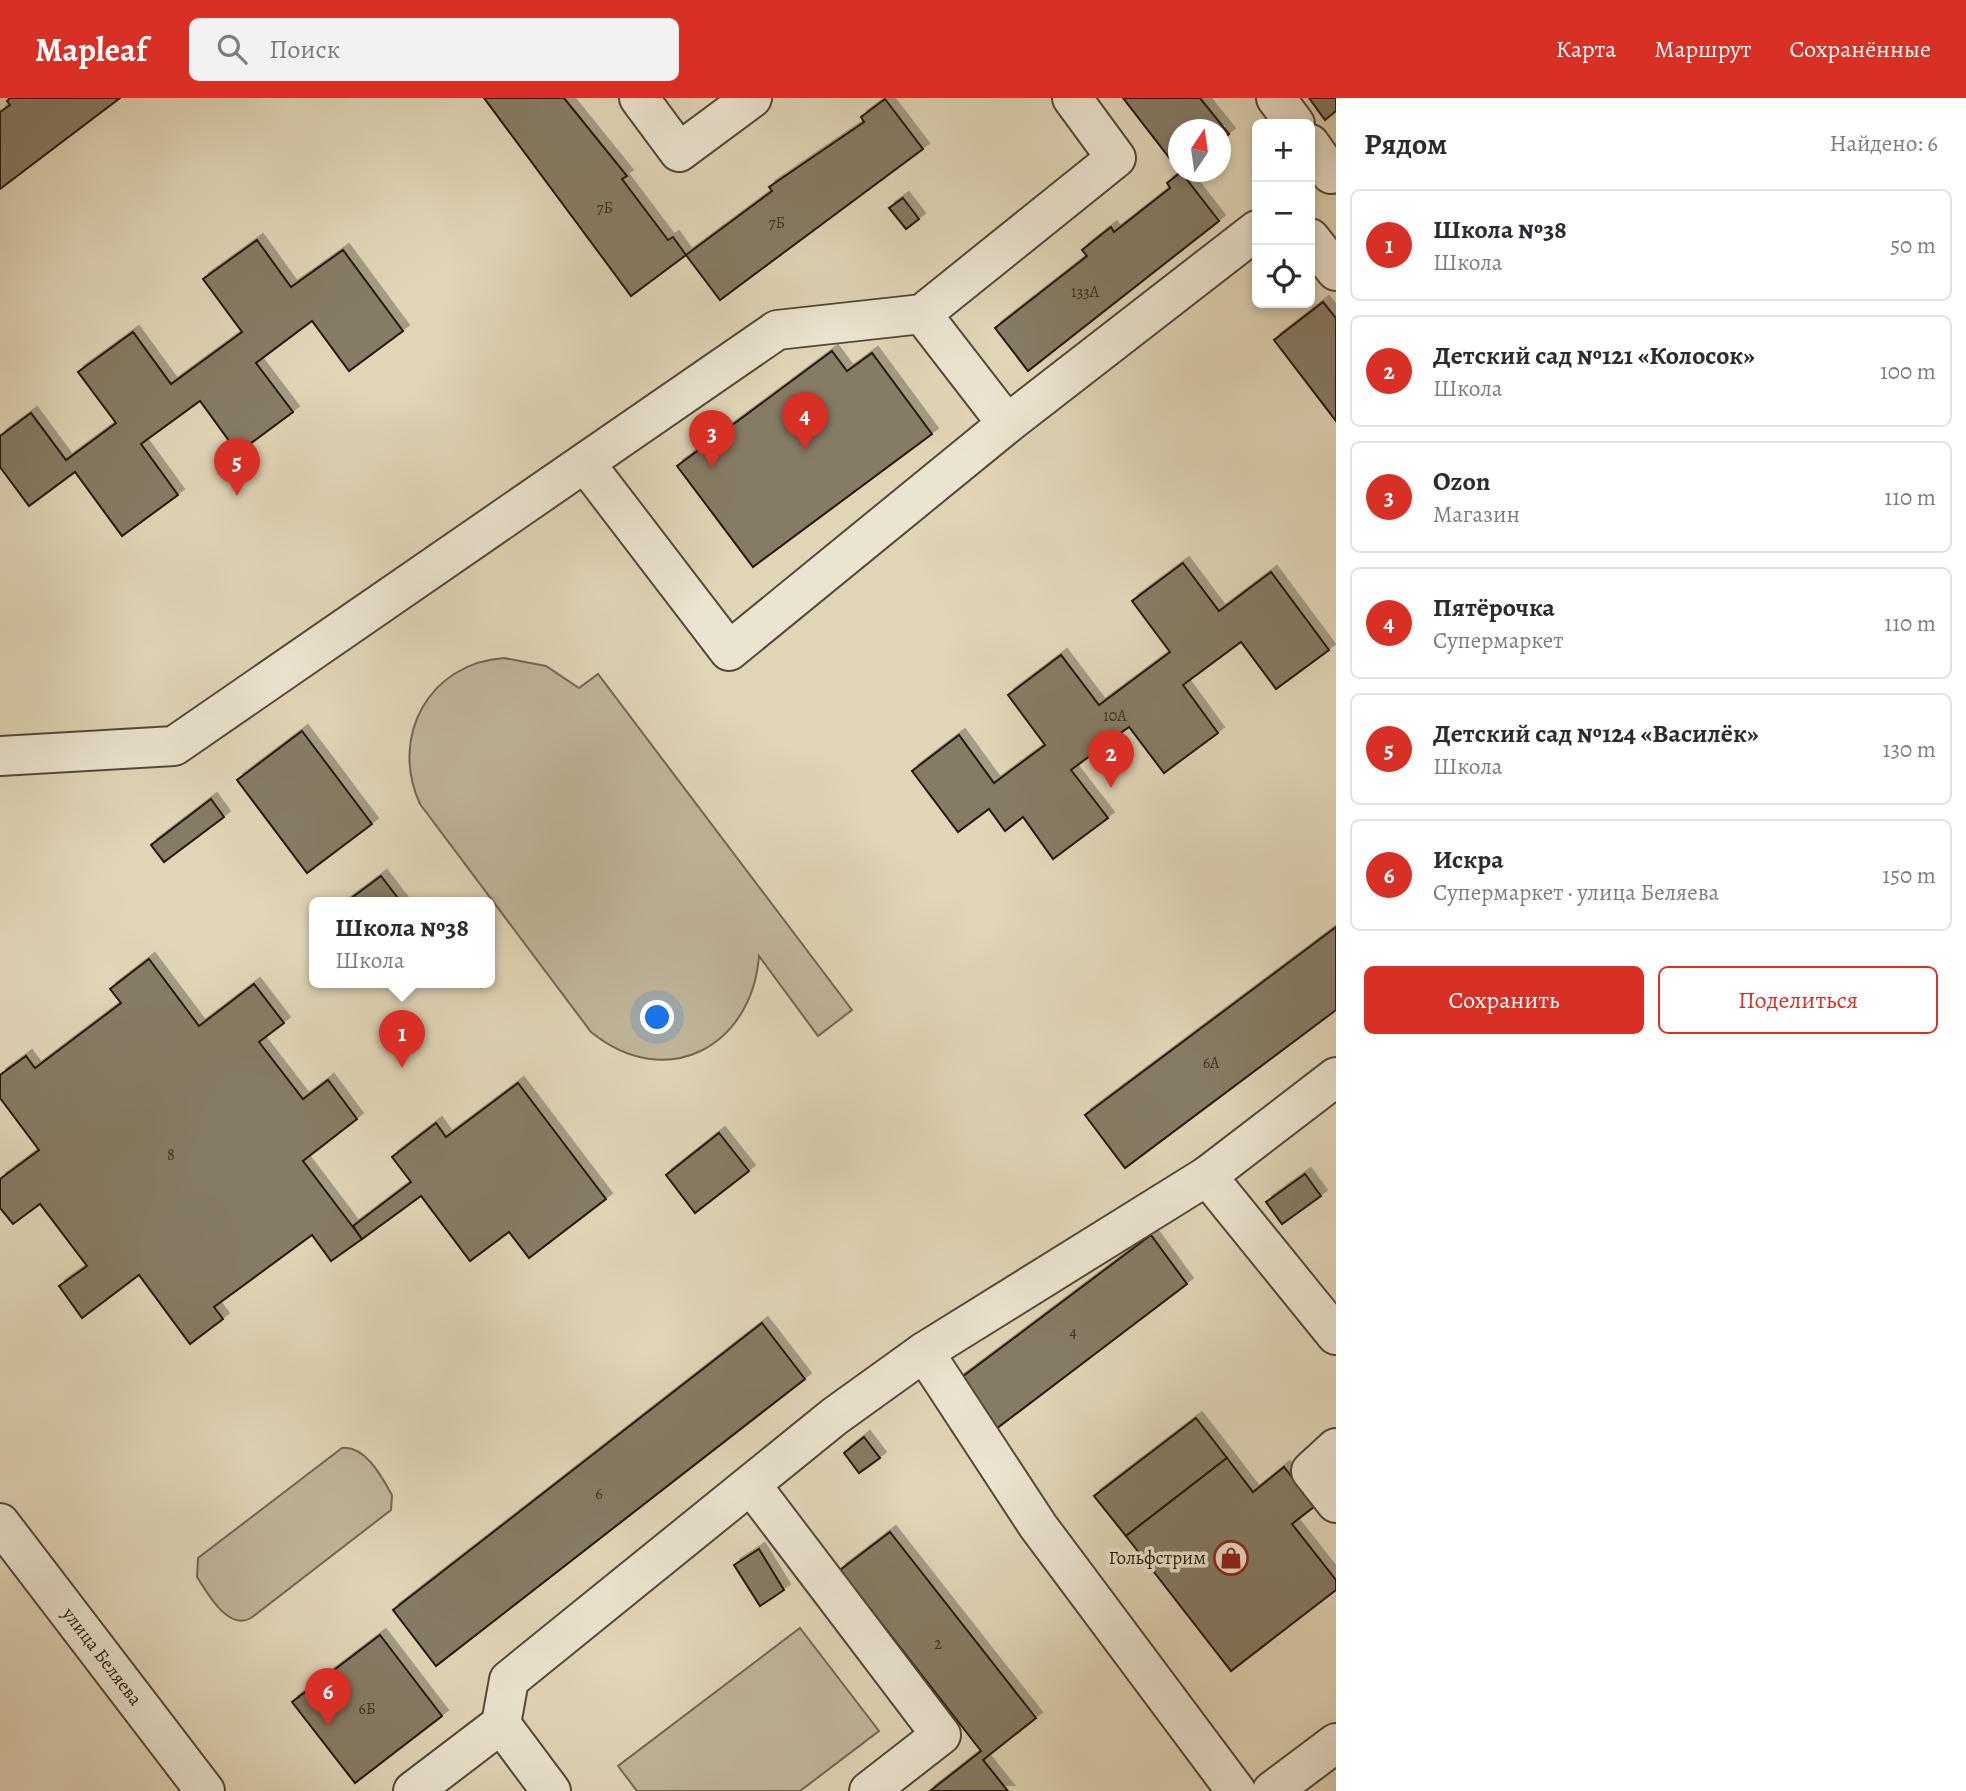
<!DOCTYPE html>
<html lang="ru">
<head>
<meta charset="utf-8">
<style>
  body { margin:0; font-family:Alegreya,serif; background:#f2f2f3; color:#2b2b33 }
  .controls { position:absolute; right:21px; top:21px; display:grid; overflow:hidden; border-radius:10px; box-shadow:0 4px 10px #0003 }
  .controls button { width:63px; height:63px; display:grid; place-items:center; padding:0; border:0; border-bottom:2px solid #e1e1e2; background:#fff; color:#2b2b33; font:35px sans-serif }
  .compass { position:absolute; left:1168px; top:21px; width:63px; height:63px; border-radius:50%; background:#fff; box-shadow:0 4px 10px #0003; rotate:13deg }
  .you { position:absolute; left:658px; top:920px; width:24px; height:24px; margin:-18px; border:5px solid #fff; border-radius:50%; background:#1a73e8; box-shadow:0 0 0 10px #1a73e833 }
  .badge { display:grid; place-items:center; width:46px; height:46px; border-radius:50%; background:#d93025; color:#fff; font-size:23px; font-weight:700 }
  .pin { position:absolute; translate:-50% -58px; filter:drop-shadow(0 2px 4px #0008) }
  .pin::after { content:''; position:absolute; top:37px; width:24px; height:21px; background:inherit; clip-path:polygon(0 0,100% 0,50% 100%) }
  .popup { position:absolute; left:309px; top:799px; width:186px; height:91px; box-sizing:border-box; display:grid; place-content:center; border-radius:10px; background:#fff; filter:drop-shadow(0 2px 5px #0005); font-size:23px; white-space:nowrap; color:#7c7c81 }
  .popup b { font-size:26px; color:#2b2b33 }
  .popup::after { content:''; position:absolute; left:50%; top:100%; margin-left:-14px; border:14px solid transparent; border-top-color:#fff }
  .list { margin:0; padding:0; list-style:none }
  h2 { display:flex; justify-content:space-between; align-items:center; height:91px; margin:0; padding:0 28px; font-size:30px }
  h2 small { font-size:23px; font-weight:400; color:#7c7c81 }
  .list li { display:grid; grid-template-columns:46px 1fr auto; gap:21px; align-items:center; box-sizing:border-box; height:112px; margin:0 14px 14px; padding:0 14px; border:2px solid #e1e1e2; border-radius:10px }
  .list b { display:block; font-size:26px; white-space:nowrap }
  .list p { margin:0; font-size:23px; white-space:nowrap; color:#7c7c81 }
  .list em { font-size:23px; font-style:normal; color:#7c7c81 }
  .actions { display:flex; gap:14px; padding:21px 28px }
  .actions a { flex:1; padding:16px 0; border:2px solid #d93025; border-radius:10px; text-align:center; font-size:24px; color:#d93025 }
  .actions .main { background:#d93025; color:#fff }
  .icon { flex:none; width:38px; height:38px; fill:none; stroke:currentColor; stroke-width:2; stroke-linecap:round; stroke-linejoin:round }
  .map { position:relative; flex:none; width:1336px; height:1693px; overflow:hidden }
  header { display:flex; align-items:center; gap:42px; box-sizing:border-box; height:98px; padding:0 35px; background:#d93025; color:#fff }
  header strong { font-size:33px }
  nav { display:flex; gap:38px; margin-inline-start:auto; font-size:24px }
  .search { width:490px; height:63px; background:#f2f2f3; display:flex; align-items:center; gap:18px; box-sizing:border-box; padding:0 24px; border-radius:10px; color:#7c7c81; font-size:26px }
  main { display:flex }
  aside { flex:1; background:#fff }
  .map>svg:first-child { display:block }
  .green { fill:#c0b599; stroke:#726753; stroke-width:2 }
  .building { fill:#867b65; stroke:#25190d; stroke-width:2; filter:url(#shadow) }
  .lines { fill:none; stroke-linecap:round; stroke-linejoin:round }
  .minor-casing { stroke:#544837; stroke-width:42 }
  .minor { stroke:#ebe4d0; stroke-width:38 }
  .labels { text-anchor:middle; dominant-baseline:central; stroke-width:7; stroke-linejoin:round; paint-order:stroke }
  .number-label { font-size:16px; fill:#3d3223 }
  .poi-label { font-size:19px; fill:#25190d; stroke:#ebe4d0; text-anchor:end }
  .street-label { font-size:19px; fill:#25190d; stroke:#ebe4d0 }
</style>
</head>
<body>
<header>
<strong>Mapleaf</strong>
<div class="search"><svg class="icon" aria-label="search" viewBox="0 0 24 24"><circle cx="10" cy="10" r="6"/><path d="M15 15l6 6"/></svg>Поиск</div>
<nav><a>Карта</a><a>Маршрут</a><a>Сохранённые</a></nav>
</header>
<main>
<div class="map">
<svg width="1336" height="1693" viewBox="0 0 1336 1693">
  <defs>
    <filter id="shadow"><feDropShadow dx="6" dy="-6" stdDeviation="0" flood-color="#0004"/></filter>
  </defs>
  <rect width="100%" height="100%" fill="#e0d5b6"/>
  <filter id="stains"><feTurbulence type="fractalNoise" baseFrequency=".00286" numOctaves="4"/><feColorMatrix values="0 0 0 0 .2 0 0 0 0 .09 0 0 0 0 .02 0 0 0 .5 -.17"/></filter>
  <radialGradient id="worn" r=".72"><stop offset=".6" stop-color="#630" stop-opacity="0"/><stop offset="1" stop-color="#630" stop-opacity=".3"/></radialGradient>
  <g class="green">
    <path d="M 504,560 L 546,568 L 579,590 L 598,576 L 852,912 L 818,938 L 759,858 C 752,949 666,995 591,934 L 420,706 C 389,639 429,565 504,560 Z"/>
    <path d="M 342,1350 C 365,1347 382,1379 392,1397 L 391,1412 L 251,1520 C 228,1533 208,1496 197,1479 L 198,1460 Z"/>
    <path d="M 800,1530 L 879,1633 L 800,1693 L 637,1693 L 618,1668 Z"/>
  </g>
  <g class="building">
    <path d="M 10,0 L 120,0 L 0,91 L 0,14 L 10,7 L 7,3 Z"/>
    <path d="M 484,0 L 564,0 L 627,78 L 622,81 L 668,142 L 673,139 L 686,157 L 631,198 Z"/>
    <path d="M 1123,0 L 1200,0 L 1229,36 L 1220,43 L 1220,32 L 1178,32 L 1178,71 Z"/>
    <path d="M 1309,0 L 1336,0 L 1336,13 L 1325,22 Z"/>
    <path d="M 885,1 L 923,51 L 720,202 L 686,157 L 772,93 L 769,89 L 864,24 L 861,19 Z"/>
    <path d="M 1181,74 L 1219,123 L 1028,273 L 995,230 L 1087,158 L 1082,152 L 1111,129 L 1114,134 L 1170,90 L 1167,85 Z"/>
    <path d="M 903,100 L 919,121 L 906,131 L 889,110 Z"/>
    <path d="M 257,142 L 291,189 L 343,152 L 403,233 L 349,273 L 312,223 L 256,265 L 293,314 L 238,355 L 200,303 L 141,346 L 178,397 L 122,438 L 75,374 L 29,408 L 0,369 L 0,338 L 31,315 L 66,362 L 116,325 L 78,274 L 133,234 L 171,286 L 242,234 L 203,181 Z"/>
    <path d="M 1323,204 L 1336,220 L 1336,323 L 1274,242 Z"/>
    <path d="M 832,253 L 847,273 L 872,255 L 932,336 L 753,469 L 677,368 Z"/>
    <path d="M 1183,465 L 1219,513 L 1271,474 L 1329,552 L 1276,591 L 1241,544 L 1183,587 L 1218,635 L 1164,675 L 1129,629 L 1071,672 L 1108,720 L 1053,761 L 1023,719 L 1005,733 L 989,711 L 958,734 L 912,673 L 959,637 L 994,685 L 1045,647 L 1008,597 L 1061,557 L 1099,607 L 1170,554 L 1132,503 Z"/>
    <path d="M 302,633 L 372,726 L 307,775 L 237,682 Z"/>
    <path d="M 211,701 L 224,719 L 164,764 L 151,747 Z"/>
    <path d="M 381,778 L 401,804 L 346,804 Z"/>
    <path d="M 1336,829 L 1336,912 L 1125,1070 L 1085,1017 Z"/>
    <path d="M 149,861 L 199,928 L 254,886 L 284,925 L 259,944 L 303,1001 L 328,982 L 357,1021 L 303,1063 L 362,1141 L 331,1163 L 312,1137 L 214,1209 L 223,1221 L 190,1246 L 139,1177 L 82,1220 L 59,1188 L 87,1168 L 40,1106 L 13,1126 L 0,1110 L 0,1081 L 39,1052 L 0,1000 L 0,977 L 26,958 L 35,970 L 121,905 L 110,891 Z"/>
    <path d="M 518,985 L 606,1101 L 529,1160 L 509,1134 L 470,1163 L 421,1098 L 362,1141 L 353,1128 L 411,1084 L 392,1059 L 436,1025 L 446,1039 Z"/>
    <path d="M 719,1035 L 749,1073 L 695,1115 L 666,1077 Z"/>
    <path d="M 1305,1076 L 1321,1098 L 1282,1126 L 1266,1104 Z"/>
    <path d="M 1151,1137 L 1187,1186 L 996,1331 L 958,1282 Z"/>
    <path d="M 762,1225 L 805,1281 L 436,1568 L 393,1512 Z"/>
    <path d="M 1196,1320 L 1227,1360 L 1126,1438 L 1094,1398 Z"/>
    <path d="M 864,1339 L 880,1360 L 859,1375 L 844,1355 Z"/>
    <path d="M 1227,1360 L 1253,1394 L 1284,1369 L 1315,1408 L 1292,1426 L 1336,1482 L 1336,1492 L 1231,1573 L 1126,1438 Z"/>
    <path d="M 890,1434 L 1036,1620 L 983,1662 L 1008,1693 L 930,1693 L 981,1653 L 840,1472 Z"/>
    <path d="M 759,1451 L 784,1492 L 760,1508 L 734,1467 Z"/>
    <path d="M 380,1537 L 442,1618 L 355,1685 L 292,1604 Z"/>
  </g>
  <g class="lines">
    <g class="minor-casing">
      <g id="minor">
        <path d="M 639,0 L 679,54 L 752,0"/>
        <path d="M 1276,0 L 1295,26"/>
        <path d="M 1310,46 L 1331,76"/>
        <path d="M 1310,140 L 1336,173"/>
        <path d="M 922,216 L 1007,326 L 1257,132"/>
        <path d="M 585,365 L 729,553 L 1007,326"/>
        <path d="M 0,658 L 174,648 L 777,232 L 922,216 L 1116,60 L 1072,0"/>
        <path d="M 1207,1078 L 1336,1237"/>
        <path d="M 924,1254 L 1038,1428 L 1236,1693"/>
        <path d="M 1336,1350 L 1311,1373 L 1336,1405"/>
        <path d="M 752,1388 L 941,1637 L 869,1693"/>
        <path id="s1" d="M 0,1425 L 205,1693"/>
        <path d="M 501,1626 L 551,1693"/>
        <path d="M 413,1693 L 501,1626 L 509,1582 L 835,1318 L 924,1254 L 1207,1078 L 1336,979"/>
        <path d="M 1272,1693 L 1336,1645"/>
      </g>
    </g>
    <use href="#minor" class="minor"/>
  </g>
  <defs>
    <g id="shop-ring" transform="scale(1.75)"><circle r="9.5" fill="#ebe4d0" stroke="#8f2418" stroke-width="1.5"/><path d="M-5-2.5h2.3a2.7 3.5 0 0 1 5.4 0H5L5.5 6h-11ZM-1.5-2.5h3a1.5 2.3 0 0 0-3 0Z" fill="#8f2418"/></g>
  </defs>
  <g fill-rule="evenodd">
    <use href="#shop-ring" x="1231" y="1460"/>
  </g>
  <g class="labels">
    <g class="number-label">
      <text x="605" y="110">7Б</text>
      <text x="777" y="125">7Б</text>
      <text x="1085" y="194">133А</text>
      <text x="1115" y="618">10А</text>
      <text x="1211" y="965">6А</text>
      <text x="171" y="1057">8</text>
      <text x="1073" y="1234">4</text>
      <text x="599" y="1396">6</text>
      <text x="938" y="1546">2</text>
      <text x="367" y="1611">6Б</text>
    </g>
    <g class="poi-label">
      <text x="1206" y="1460">Гольфстрим</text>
    </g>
    <g class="street-label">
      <text stroke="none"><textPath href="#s1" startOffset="168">улица Беляева</textPath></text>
    </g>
  </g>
  <rect width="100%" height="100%" filter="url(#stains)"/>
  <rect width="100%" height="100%" fill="url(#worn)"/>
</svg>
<div class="controls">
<button>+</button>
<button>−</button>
<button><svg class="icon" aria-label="locate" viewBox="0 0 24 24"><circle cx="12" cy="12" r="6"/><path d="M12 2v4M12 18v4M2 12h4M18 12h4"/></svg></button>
</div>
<svg class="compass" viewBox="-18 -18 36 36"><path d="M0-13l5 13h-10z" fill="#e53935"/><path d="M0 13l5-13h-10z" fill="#7c7c81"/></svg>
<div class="you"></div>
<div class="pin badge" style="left:402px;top:970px">1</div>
<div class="popup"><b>Школа №38</b>Школа</div>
<div class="pin badge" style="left:1111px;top:690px">2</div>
<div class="pin badge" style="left:712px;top:370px">3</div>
<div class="pin badge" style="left:805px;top:352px">4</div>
<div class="pin badge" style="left:237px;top:398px">5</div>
<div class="pin badge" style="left:328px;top:1628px">6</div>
</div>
<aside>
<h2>Рядом<small>Найдено: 6</small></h2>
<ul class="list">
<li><span class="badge">1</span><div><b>Школа №38</b><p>Школа</p></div><em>50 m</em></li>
<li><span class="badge">2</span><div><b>Детский сад №121 «Колосок»</b><p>Школа</p></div><em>100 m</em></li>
<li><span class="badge">3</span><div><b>Ozon</b><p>Магазин</p></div><em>110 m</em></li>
<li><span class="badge">4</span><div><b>Пятёрочка</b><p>Супермаркет</p></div><em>110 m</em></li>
<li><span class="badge">5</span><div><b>Детский сад №124 «Василёк»</b><p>Школа</p></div><em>130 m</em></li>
<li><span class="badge">6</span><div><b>Искра</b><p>Супермаркет · улица Беляева</p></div><em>150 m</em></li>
</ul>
<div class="actions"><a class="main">Сохранить</a><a>Поделиться</a></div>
</aside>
</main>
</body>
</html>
